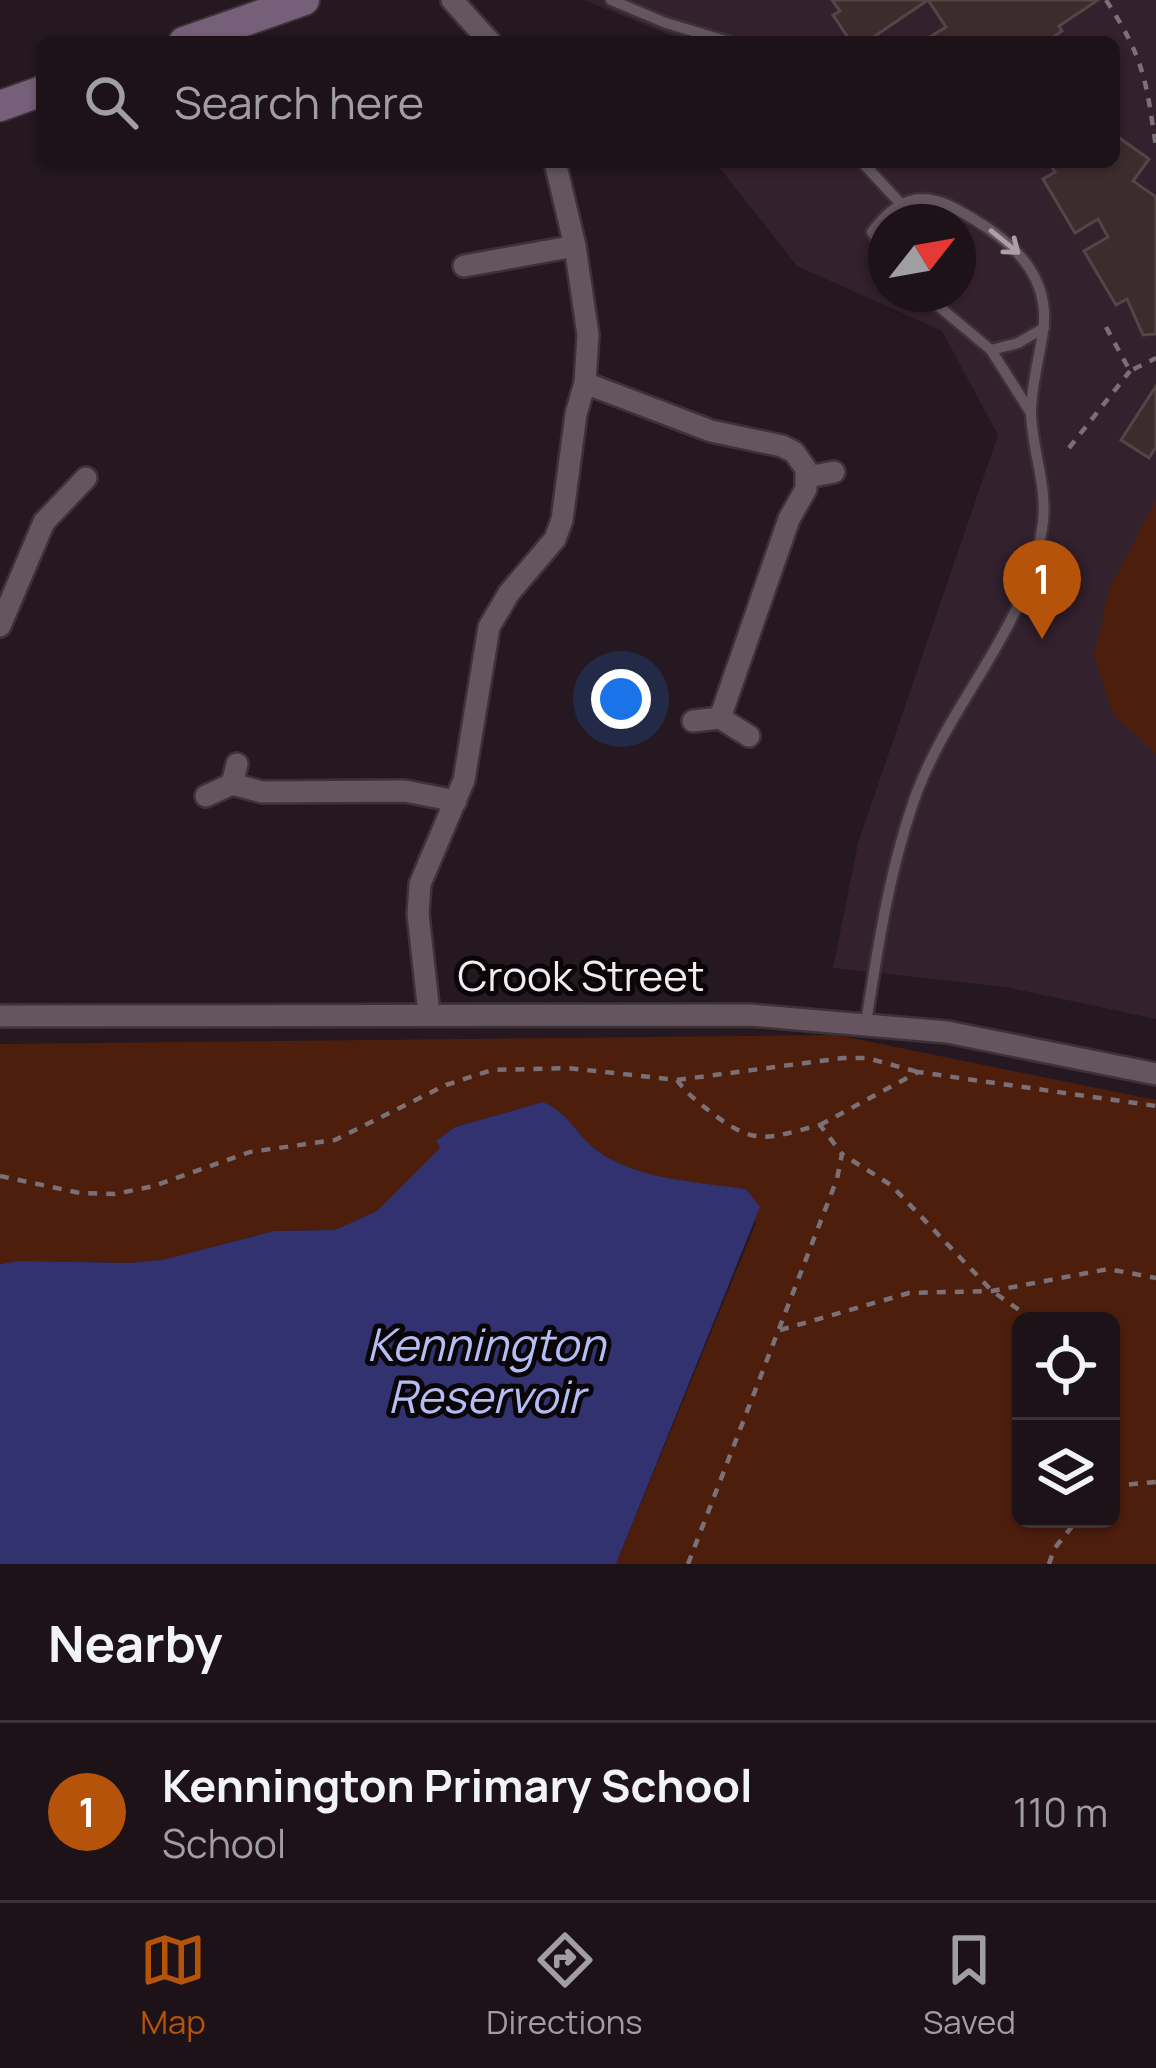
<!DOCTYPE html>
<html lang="en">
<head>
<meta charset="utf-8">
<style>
  body { margin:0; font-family:Manrope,sans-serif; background:#251b21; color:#f1f3f6 }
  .controls { position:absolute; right:36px; bottom:36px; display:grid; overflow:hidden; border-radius:18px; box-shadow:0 3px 9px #0004 }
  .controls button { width:108px; height:108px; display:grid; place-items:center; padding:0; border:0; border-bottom:3px solid #3a3237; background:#1c1218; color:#f1f3f6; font:60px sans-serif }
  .compass { position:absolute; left:868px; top:204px; width:108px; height:108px; border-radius:50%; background:#1c1218; box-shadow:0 3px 9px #0004; rotate:59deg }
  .you { position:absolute; left:621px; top:699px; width:42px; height:42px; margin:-30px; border:9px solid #fff; border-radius:50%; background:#1a73e8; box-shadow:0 0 0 18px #1a73e833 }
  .badge { display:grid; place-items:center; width:78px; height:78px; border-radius:50%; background:#b45309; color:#fff; font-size:39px; font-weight:700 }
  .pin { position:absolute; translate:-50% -99px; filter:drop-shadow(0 3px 6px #0008) }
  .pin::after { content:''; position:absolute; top:63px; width:42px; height:36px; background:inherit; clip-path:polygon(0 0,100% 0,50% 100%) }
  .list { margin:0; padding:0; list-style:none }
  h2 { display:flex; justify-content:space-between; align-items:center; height:156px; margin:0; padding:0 48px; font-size:51px }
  h2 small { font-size:39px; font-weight:400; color:#a09ea2 }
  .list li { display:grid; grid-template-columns:78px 1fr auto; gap:36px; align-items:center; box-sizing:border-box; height:180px; padding:0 48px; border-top:3px solid #3a3237 }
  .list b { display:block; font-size:45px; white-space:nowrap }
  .list p { margin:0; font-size:39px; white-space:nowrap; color:#a09ea2 }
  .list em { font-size:39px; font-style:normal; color:#a09ea2 }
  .icon { flex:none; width:66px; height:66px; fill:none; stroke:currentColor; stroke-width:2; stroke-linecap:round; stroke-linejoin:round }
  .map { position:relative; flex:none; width:1156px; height:1564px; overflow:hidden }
  .search { position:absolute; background:#1c1218; box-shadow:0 3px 9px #0004; left:36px; right:36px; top:36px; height:132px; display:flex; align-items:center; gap:30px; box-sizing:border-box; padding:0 42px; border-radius:18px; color:#a09ea2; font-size:45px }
  .sheet { height:336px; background:#1c1218 }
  nav { display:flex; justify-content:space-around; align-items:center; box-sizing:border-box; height:168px; border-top:3px solid #3a3237; background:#1c1218; font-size:33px; color:#a09ea2 }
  nav a { display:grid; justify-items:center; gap:6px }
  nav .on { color:#b45309 }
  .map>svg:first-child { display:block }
  .built { fill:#33212d; fill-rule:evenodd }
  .green { fill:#4d1e0c; fill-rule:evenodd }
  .water { fill:#323270 }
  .building { fill:#3d2c2e; stroke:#564446; stroke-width:3 }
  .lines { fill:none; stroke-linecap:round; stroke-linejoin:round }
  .lane-casing { stroke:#3c3238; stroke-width:15 }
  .street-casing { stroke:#3c3238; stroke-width:26 }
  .secondary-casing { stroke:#3c3238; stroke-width:34 }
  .path { stroke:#7b7077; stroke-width:4.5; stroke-dasharray:9 9; stroke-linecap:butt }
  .lane { stroke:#65555f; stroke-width:10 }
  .street { stroke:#65555f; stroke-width:21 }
  .secondary { stroke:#765f79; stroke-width:30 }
  .oneway { stroke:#aca0a8 }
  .labels { text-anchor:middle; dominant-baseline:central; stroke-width:10; stroke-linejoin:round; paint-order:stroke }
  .street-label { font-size:42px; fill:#f4ebf1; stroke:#0a0608 }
  .water-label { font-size:45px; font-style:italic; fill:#b6bdf6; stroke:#0a0608 }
</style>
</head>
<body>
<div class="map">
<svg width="1156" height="1564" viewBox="0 0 1156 1564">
  <rect width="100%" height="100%" fill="#251820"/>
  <path class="built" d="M 584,0 L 1156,0 L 1156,1019 L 1006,987 L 833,968 L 858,843 L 998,435 L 942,331 L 797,266 L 715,162 L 1114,162 L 1114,42 L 675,42 L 674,37 ZM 886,222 L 958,222 L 958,294 L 886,294 Z"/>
  <g class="green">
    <path d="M 1156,499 L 1156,754 L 1113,714 L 1094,655 L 1110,588 Z"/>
    <path d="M 837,1035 L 1156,1100 L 1156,1564 L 616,1564 L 756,1223 L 746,1189 C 698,1183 640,1180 599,1152 C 577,1137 569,1112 543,1102 L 455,1127 L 436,1142 L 441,1147 L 377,1211 L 335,1230 L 274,1231 L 162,1260 L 128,1263 L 20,1261 L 0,1264 L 0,1044 ZM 1021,1321 L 1111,1321 L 1111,1519 L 1021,1519 Z"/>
  </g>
  <path class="water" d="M 543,1102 C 569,1112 577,1137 599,1152 C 640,1180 698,1182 746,1189 L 760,1207 L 616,1564 L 0,1564 L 0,1264 L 20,1261 L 128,1263 L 162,1260 L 274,1231 L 335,1230 L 377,1211 L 440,1148 L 436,1141 L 455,1127 Z"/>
  <g class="building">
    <path d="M 832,0 L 928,0 L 866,42 L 851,42 L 833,15 L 840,11 Z"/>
    <path d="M 928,0 L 1098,0 L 1059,26 L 1062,31 L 1046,42 L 934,42 L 930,37 L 946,27 Z"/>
    <path d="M 1114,134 L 1149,159 L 1133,181 L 1156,197 L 1156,334 L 1143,335 L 1127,299 L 1116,305 L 1084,251 L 1108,237 L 1098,219 L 1075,233 L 1043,179 L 1055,172 L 1049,162 L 1114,162 Z"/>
    <path d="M 1156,386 L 1156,447 L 1149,458 L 1121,440 Z"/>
  </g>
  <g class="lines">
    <g class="lane-casing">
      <g id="lane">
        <path d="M 611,0 L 666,23 L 729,42"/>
        <path d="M 862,162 L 900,203"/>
        <path d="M 924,294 L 991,350 L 1031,413"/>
        <path d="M 991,350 L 1018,343 L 1044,328"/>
        <path d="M 866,1023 C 878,945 890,866 917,792 C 952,699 1031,623 1043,522 C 1047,484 1032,450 1031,413 C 1031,387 1039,359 1043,332 C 1052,271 1006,236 956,209 C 920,189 896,200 872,232 L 886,253"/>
      </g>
    </g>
    <g class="street-casing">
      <g id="street">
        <path d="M 452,0 L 490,42"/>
        <path d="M 464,266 L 575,246"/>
        <path d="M 585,383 L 711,431 L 782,446 L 794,452 L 806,469 L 806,489 L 789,519 L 720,718"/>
        <path d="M 808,477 L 834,472"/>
        <path d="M 0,626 L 44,522 L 86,478"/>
        <path d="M 693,721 L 720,718 L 749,736"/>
        <path d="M 232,784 L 262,792 L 405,791 L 456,801"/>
        <path d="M 206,796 L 232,784 L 237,764"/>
        <path d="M 429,1013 L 418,914 L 420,884 L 464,780 L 489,627 L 509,593 L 555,539 L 562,520 L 576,414 L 585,383 L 588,335 L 575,246 L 555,162"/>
        <path d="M 0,1016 L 750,1015 L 947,1032 L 1156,1074"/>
      </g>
    </g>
    <g class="secondary-casing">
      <g id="secondary">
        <path d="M 184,42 L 304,0"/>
        <path d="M 0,106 L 42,91"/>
      </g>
    </g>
    <g class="path">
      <path d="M 1106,0 C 1144,58 1146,80 1156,147"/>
      <path d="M 1106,327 L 1130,371 L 1156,358"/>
      <path d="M 1069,448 L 1130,371"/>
      <path d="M 677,1080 L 843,1058 L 867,1058 L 918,1072"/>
      <path d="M 820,1125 L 918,1072 L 1156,1106"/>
      <path d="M 0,1176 L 80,1193 L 115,1194 L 154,1186 L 250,1152 L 335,1140 L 446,1085 L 492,1070 L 568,1068 L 677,1080 C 687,1094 699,1103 712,1113 C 756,1147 768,1138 820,1125 L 842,1154"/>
      <path d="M 780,1330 L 909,1293 L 992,1291 L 1108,1269 L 1156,1278"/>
      <path d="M 1111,1486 L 1156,1482"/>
      <path d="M 688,1564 L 837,1179 L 842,1154 L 891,1185 L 992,1291 L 1035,1321"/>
      <path d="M 1049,1564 L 1054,1549 L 1078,1519"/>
    </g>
    <use href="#lane" class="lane"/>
    <use href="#street" class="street"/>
    <use href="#secondary" class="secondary"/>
  </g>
  <defs><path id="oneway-shaft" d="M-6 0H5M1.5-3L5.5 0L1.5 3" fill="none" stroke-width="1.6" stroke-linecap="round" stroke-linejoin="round" transform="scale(3)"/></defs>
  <use class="oneway" href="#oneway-shaft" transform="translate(1005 242) rotate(39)"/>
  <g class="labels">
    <g class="street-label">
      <text x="581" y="975">Crook Street</text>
    </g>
    <g class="water-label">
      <text x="486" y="1344">Kennington<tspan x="486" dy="52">Reservoir</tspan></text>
    </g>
  </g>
</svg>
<div class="controls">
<button><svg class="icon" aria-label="locate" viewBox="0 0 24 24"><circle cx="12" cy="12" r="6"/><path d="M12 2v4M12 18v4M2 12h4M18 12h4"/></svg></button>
<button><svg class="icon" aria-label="layers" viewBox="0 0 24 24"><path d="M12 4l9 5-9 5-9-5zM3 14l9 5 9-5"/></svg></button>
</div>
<svg class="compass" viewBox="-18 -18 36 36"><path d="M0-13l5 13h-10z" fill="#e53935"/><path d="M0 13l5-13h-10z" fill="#a09ea2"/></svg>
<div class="you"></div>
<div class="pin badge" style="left:1042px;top:639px">1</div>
<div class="search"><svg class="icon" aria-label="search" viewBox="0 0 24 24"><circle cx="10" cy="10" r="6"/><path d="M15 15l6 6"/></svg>Search here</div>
</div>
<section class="sheet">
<h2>Nearby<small></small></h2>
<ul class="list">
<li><span class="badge">1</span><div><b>Kennington Primary School</b><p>School</p></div><em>110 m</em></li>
</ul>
</section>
<nav>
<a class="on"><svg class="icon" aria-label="map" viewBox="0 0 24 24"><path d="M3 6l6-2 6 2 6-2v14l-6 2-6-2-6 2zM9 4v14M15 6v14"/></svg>Map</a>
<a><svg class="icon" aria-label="directions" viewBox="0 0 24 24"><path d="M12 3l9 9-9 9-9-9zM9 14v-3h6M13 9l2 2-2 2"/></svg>Directions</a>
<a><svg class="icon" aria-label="saved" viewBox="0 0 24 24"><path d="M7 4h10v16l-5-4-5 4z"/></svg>Saved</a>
</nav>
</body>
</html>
